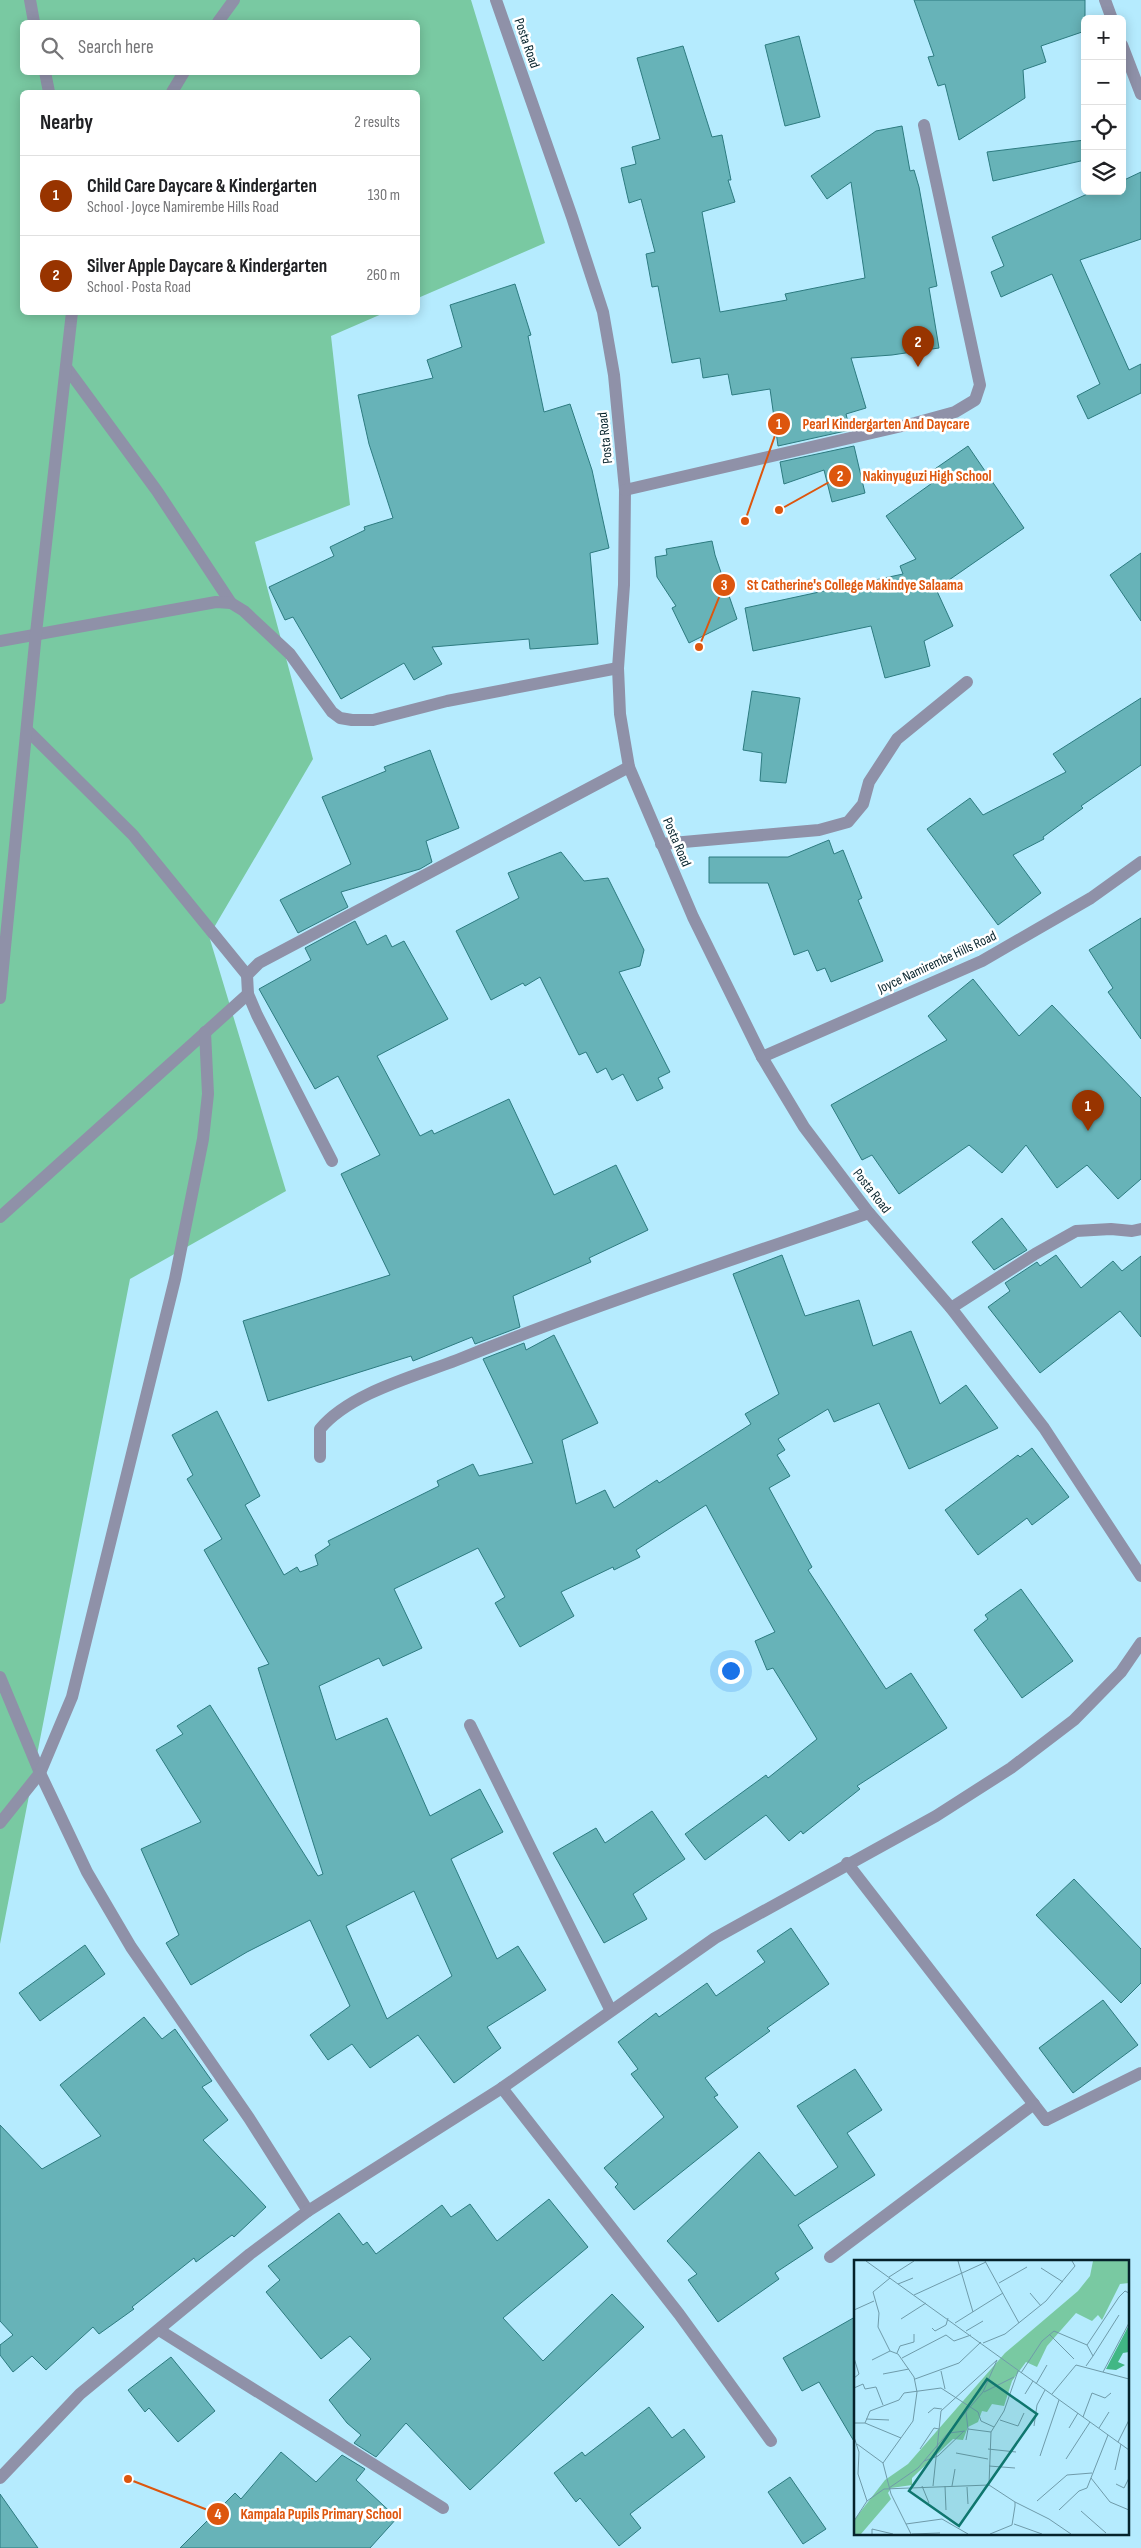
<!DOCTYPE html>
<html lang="en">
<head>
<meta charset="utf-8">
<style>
  body { margin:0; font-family:"Sofia Sans Condensed",sans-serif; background:#f6f6f6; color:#202124 }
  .controls { position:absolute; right:15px; top:15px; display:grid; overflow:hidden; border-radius:8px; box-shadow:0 2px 12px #0003 }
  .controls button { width:45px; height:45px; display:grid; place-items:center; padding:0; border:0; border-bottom:1px solid #e0e0e0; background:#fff; color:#202124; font:25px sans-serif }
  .you { position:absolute; left:730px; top:1670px; width:18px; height:18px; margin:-12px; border:4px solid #fff; border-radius:50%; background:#1a73e8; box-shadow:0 0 0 8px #1a73e833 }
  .badge { display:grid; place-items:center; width:32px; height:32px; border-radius:50%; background:#983400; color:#fff; font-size:16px; font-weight:700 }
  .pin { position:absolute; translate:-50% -41px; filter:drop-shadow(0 1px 2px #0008) }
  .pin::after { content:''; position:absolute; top:26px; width:18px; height:15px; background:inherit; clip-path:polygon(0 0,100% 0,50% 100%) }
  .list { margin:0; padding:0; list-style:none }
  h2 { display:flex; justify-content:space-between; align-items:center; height:65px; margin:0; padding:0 20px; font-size:21px }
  h2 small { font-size:16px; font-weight:400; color:#757577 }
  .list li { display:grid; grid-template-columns:32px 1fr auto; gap:15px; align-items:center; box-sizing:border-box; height:80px; padding:0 20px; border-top:1px solid #e0e0e0 }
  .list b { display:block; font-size:19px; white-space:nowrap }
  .list p { margin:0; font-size:16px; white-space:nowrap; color:#757577 }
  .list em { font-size:16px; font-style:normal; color:#757577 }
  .icon { flex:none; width:28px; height:28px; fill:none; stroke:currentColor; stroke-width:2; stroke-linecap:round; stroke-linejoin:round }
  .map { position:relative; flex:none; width:1141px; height:2548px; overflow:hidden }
  .search { position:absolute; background:#fff; box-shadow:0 2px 12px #0003; left:20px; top:20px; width:400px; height:55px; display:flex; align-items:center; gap:12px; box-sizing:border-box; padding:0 18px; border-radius:8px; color:#757577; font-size:19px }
  .panel { position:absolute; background:#fff; box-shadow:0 2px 12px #0003; left:20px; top:90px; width:400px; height:225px; border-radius:8px }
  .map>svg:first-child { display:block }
  .green { fill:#79c9a2; fill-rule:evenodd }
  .building { fill:#67b3b8; stroke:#2d7b80; fill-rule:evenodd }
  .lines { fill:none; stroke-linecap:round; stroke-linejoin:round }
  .service { stroke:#8f91a8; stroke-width:12 }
  .minor { stroke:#8f91a8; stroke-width:12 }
  .labels { text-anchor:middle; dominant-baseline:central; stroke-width:5; stroke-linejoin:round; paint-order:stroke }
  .street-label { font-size:14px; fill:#05222b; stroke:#fff }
  .inset-road { fill:none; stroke:#6f9baa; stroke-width:1 }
  .view { fill:#0f766e; fill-opacity:0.15; stroke:#0f766e; stroke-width:2.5 }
  .inset-edge { fill:none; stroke:#05222b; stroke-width:2.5 }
  .leader { fill:none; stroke:#dd560e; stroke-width:2 }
  .callout-dot { fill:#dd560e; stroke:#fff; stroke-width:2 }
  .mark-label { font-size:15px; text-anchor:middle; font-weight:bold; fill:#fff }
  .callout-label { font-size:15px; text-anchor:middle; font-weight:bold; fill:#dd560e; stroke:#fff; stroke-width:5; stroke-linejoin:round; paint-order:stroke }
</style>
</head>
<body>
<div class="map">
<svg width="1141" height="2548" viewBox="0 0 1141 2548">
  <rect width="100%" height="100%" fill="#b5ebfe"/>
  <path class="green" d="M 0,0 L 471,0 L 545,243 L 418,298 L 418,92 L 22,92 L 22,312 L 384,313 L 331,336 L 350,505 L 255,542 L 313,759 L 209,936 L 286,1191 L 130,1279 L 0,1944 ZM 22,22 L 418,22 L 418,72 L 22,72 Z"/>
  <g class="building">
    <path d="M 914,0 L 1085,0 L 1085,31 L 1041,46 L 1046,62 L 1023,70 L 1025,98 L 959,140 L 945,84 L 938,86 L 928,57 L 934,56 Z"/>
    <path d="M 799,36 L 820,117 L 785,126 L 765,45 Z"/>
    <path d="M 683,46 L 712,137 L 722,135 L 731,180 L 728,180 L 735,202 L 702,212 L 720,312 L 787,300 L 785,294 L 865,278 L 851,182 L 827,199 L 811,176 L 876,131 L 902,126 L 910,171 L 914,170 L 919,187 L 937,286 L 929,288 L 939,348 L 892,355 L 851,358 L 866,408 L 846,414 L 850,430 L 778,446 L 770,389 L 732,395 L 728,374 L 703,378 L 700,358 L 672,363 L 658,286 L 652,287 L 646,254 L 655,252 L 641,199 L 629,203 L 621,168 L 636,164 L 632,147 L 660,139 L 637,58 Z"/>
    <path d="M 1085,140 L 1085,160 L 993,181 L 987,152 Z"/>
    <path d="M 1141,172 L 1141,239 L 1080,260 L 1129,370 L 1141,364 L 1141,393 L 1088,419 L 1077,396 L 1100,384 L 1052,274 L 1001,297 L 991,272 L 1004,266 L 992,237 L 1094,191 L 1122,191 L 1122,181 Z"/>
    <path d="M 515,284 L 531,335 L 528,336 L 544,412 L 570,404 L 592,470 L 609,548 L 590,553 L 598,644 L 530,649 L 529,639 L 432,647 L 442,664 L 414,680 L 404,663 L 341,699 L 293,617 L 285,620 L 269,587 L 334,556 L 330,547 L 365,530 L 364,527 L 393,518 L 369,444 L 358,395 L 433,378 L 427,360 L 462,347 L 450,305 Z"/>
    <path d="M 854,446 L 865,493 L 832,502 L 824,470 L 784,484 L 780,462 Z"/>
    <path d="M 968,446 L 1024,528 L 936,589 L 953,626 L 924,641 L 930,666 L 885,678 L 871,626 L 753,651 L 745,608 L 903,574 L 900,566 L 916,559 L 886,516 L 935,481 L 929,473 Z"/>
    <path d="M 712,541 L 715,555 L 737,619 L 689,643 L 672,608 L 676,606 L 657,577 L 655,557 L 667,555 L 666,549 Z"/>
    <path d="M 1141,553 L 1141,621 L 1110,575 Z"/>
    <path d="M 752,691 L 800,698 L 786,783 L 760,781 L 762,753 L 743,750 Z"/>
    <path d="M 1141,698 L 1141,765 L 1081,806 L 1083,808 L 1043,837 L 1044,839 L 1013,855 L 1041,893 L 998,925 L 927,829 L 970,798 L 983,815 L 1066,772 L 1053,754 Z"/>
    <path d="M 430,750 L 459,828 L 426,841 L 432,862 L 420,869 L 341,892 L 348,907 L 298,933 L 280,900 L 351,864 L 322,797 L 386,771 L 384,767 Z"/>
    <path d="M 829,840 L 834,854 L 843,850 L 862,898 L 858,900 L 883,961 L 831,982 L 825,968 L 817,971 L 808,950 L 794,955 L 768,883 L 709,883 L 709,857 L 788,857 Z"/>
    <path d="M 561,852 L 584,881 L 608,878 L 644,950 L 640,966 L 619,972 L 670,1072 L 658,1078 L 663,1088 L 637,1101 L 623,1074 L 612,1080 L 606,1068 L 597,1073 L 586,1052 L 579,1055 L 540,977 L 525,986 L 523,983 L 491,1000 L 456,931 L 519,898 L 508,873 Z"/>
    <path d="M 1141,918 L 1141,1039 L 1108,992 L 1113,988 L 1089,950 Z"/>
    <path d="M 355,921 L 367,945 L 386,935 L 392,947 L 404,941 L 448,1019 L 377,1056 L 420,1136 L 432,1130 L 434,1134 L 509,1099 L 554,1195 L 616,1165 L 648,1230 L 589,1258 L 591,1262 L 513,1296 L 520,1327 L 475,1344 L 472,1337 L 413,1361 L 411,1356 L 268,1401 L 243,1321 L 390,1275 L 341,1174 L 380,1155 L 338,1076 L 315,1089 L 259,989 L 311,960 L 305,948 Z"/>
    <path d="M 973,979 L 1019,1036 L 1052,1005 L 1141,1098 L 1141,1179 L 1118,1199 L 1087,1165 L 1057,1188 L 1026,1145 L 1002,1173 L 969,1145 L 899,1194 L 872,1155 L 862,1160 L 831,1105 L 947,1040 L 928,1016 Z"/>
    <path d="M 1002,1218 L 1027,1250 L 994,1270 L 972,1242 Z"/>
    <path d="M 782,1255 L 805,1316 L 859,1300 L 873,1346 L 911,1331 L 940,1404 L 966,1385 L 998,1428 L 909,1469 L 879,1403 L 834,1422 L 828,1409 L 778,1439 L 785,1450 L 777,1455 L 790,1476 L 769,1488 L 812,1567 L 808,1570 L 886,1689 L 911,1673 L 947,1728 L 857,1786 L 860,1789 L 803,1834 L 801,1831 L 789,1841 L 766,1815 L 705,1860 L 685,1834 L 766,1775 L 768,1778 L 817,1739 L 773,1668 L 767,1670 L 755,1641 L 775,1632 L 706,1505 L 636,1550 L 640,1557 L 614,1570 L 613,1567 L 561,1592 L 574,1616 L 520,1647 L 495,1603 L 505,1597 L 478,1548 L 394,1589 L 422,1648 L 383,1666 L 379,1658 L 319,1686 L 336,1740 L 387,1718 L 430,1816 L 480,1789 L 503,1832 L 451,1859 L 497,1959 L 518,1946 L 546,1990 L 487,2027 L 501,2048 L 454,2083 L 418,2035 L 370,2068 L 352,2044 L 328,2060 L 310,2035 L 350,2006 L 310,1920 L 247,1952 L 191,1985 L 166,1943 L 179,1935 L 141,1849 L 201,1822 L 156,1750 L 183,1734 L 177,1726 L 210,1705 L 318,1876 L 323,1874 L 258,1668 L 269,1664 L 204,1550 L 222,1539 L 187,1479 L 193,1475 L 172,1435 L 217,1411 L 260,1496 L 245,1505 L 284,1575 L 297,1567 L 300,1572 L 318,1565 L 315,1555 L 330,1545 L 328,1541 L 439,1486 L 437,1481 L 473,1464 L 479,1476 L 533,1463 L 483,1359 L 524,1343 L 526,1350 L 554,1335 L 598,1423 L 562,1440 L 576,1504 L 605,1490 L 614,1508 L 657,1480 L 659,1483 L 751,1424 L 745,1414 L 779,1394 L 733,1274 ZM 414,1891 L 452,1976 L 387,2019 L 346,1926 Z"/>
    <path d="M 1056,1255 L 1081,1288 L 1113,1261 L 1122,1271 L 1141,1256 L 1141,1337 L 1120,1311 L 1040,1373 L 988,1307 L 1010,1291 L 1005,1283 L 1037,1262 L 1040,1266 Z"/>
    <path d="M 1032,1448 L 1069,1497 L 1032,1525 L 1027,1518 L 978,1555 L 945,1510 L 1018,1455 L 1020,1457 Z"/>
    <path d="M 1021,1589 L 1073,1661 L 1022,1698 L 974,1630 L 988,1619 L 985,1615 Z"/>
    <path d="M 652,1811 L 685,1859 L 633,1894 L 647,1919 L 604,1943 L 553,1853 L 596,1828 L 605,1843 Z"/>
    <path d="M 1074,1879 L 1141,1949 L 1141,1983 L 1121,2003 L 1036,1915 Z"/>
    <path d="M 791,1928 L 829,1984 L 767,2028 L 770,2031 L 705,2078 L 718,2095 L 714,2097 L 738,2127 L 634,2210 L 615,2187 L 618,2184 L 604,2168 L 664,2117 L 631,2074 L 638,2069 L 618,2042 L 656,2013 L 659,2017 L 707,1983 L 716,1996 L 765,1962 L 757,1951 Z"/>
    <path d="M 85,1945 L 105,1974 L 40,2021 L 19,1993 Z"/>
    <path d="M 1103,2000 L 1138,2045 L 1073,2093 L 1039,2048 Z"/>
    <path d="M 144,2017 L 162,2039 L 175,2029 L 212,2081 L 202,2087 L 228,2120 L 203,2140 L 266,2207 L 234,2237 L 232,2235 L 196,2262 L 194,2258 L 132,2307 L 134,2309 L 99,2334 L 93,2327 L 46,2370 L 32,2356 L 13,2372 L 0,2355 L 0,2345 L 13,2335 L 0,2321 L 0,2125 L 42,2169 L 101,2136 L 60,2085 Z"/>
    <path d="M 855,2069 L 882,2110 L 847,2133 L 875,2175 L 798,2225 L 813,2248 L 775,2273 L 779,2279 L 718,2322 L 688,2280 L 697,2274 L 667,2241 L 759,2152 L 795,2196 L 838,2167 L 797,2106 Z"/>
    <path d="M 549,2199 L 588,2247 L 503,2318 L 543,2361 L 612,2294 L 644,2327 L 470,2490 L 406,2423 L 376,2457 L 354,2443 L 361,2435 L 347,2423 L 329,2400 L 371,2359 L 350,2336 L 321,2359 L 266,2292 L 280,2280 L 268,2266 L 339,2213 L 363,2245 L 367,2242 L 376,2254 L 442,2205 L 451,2217 L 470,2204 L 497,2241 Z"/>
    <path d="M 855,2317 L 855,2443 L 819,2382 L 802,2391 L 783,2358 Z"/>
    <path d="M 171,2357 L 215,2411 L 178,2442 L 149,2408 L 145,2412 L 128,2390 Z"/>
    <path d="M 649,2407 L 672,2438 L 684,2429 L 705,2457 L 630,2514 L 641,2528 L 619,2546 L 580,2498 L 576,2502 L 554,2473 L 582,2452 L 585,2456 Z"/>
    <path d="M 281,2452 L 316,2482 L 342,2455 L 365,2469 L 356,2480 L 397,2518 L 370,2548 L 180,2548 L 235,2493 L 241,2499 Z"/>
    <path d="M 790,2477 L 826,2529 L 803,2544 L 768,2492 Z"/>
    <path d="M 0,2494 L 38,2548 L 0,2548 Z"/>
  </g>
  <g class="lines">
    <g class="service">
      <path d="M 661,844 L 819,830 L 848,822 L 863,804 L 869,782 L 897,739 L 967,682"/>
      <path d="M 1046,2120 L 1141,2073"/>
      <path d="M 830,2257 L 1034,2104"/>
    </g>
    <g class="minor">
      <path d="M 30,0 L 34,22"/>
      <path d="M 496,0 L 572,217 L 603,312 L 614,375 L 625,490 L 624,585 L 618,668 L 620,714 L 629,767 L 693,917 L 762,1057 L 804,1127 L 869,1213 L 951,1308 L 1044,1428 L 1141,1576"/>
      <path d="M 1105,0 L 1112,19"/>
      <path d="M 218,22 L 234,0"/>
      <path d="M 1122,45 L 1141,94"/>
      <path d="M 45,72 L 49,92"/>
      <path d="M 172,92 L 184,72"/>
      <path d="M 66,367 L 157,491 L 231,603"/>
      <path d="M 625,490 L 915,423 L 955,412 L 975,400 L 980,385 L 924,125"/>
      <path d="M 0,641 L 216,602 L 231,603 L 244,611 L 290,654 L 332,712 L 340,718 L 352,720 L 373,720 L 447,701 L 618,668"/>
      <path d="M 28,731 L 133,835 L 247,975"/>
      <path d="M 0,998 L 36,633 L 72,312"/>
      <path d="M 762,1057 L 982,961 L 1091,898 L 1141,862"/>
      <path d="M 332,1161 L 257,1015 L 248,994 L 247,975 L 259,963 L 629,767"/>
      <path d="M 0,1217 L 248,994"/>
      <path d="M 951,1308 L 1035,1254 L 1076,1231 L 1111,1229 L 1132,1231 L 1141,1229"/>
      <path d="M 320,1457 L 320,1429 C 350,1393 413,1377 457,1360 C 592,1306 731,1260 869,1213"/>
      <path d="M 0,1677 L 40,1773 L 87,1872 L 131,1947 L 249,2118 L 308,2211"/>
      <path d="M 470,1725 L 610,2009"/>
      <path d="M 0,1823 L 40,1773 L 72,1697 L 175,1279 L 203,1139 L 208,1094 L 205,1032"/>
      <path d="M 847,1863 L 1046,2120"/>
      <path d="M 502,2088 L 679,2314 L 771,2441"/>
      <path d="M 159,2330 L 443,2508"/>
      <path d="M 0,2478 L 80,2394 L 250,2254 L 308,2211 L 502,2088 L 715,1938 L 936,1816 L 1011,1768 L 1074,1720 L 1121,1672 L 1141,1643"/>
    </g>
  </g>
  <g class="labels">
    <g class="street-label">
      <text transform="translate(527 43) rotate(71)">Posta Road</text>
      <text transform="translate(605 438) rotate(-96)">Posta Road</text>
      <text transform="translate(677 842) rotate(67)">Posta Road</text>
      <text transform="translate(937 962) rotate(-25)">Joyce Namirembe Hills Road</text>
      <text transform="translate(872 1191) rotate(52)">Posta Road</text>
    </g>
  </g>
  <g transform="translate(854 2260)">
    <rect width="275" height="275" fill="#b5ebfe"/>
    <path d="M 239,1 L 275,1 L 275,23 L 266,24 L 248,60 L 244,55 L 238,61 L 222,53 L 193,86 L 183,107 L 172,102 L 158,121 L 150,146 L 138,144 L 133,152 L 128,151 L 124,162 L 114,167 L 109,180 L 99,179 L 58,218 L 58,225 L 37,228 L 34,233 L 37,239 L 7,274 L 0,274 L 0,260 L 31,220 L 54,204 L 151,93 L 224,31 L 236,16 Z" fill="#79c9a2"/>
    <path d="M 275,65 L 275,92 L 269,93 L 264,102 L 271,105 L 262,110 L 252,109 Z" fill="#41b785"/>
    <path class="inset-road" d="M 12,1 L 275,190M 104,1 L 119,52M 131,1 L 165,63M 187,8 L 209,22M 35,17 L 60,1M 145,23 L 173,7M 44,24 L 59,18M 176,33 L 187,46M 60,35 L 132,2M 0,50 L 20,41M 47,59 L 72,43M 101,63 L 149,33M 78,68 L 81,71 L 92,65 L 94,58M 112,71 L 129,61M 195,74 L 220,99M 129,83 L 151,74 L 192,41 L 221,6 L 218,1M 233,85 L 265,37 L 271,31 L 275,33M 43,93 L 46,86 L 60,82 L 60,74M 239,96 L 265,55M 0,98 L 5,114 L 0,118M 48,98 L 92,75 L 100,81 L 117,75M 18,100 L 36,91M 87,111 L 91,129M 249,112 L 275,63M 167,113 L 188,81 L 200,71 L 233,85 L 239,96 L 232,106M 29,114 L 55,109M 61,119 L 105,103 L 127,82M 182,124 L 193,105M 0,128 L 9,124 L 11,129 L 22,127 L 29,145M 130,132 L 160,117M 171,134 L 179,121M 198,134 L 222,105 L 275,119M 112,152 L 114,169M 74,153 L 80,148 L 88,149M 229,157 L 238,133 L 251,138 L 257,133M 12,159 L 35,160M 146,160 L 164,166 L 170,153M 0,163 L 11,163 L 16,151 L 45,140 L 50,133 L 87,128 L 124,152 L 127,161 L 140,167M 11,163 L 47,178M 180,166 L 183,145 L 191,130M 215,168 L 224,153M 245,168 L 255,152M 95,173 L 111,171M 0,177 L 5,192 L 4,214 L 13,241M 112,180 L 114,169 L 137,172M 264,182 L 275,160M 3,184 L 29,203 L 37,234 L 57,274M 66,189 L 80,168 L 85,169M 134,189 L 162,192M 102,193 L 134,199M 186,196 L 205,140M 212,199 L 236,162M 70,201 L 84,196 L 110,171M 29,203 L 59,161 L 63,132 L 60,117 L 44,94 L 36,91 L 24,67 L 25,53 L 19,32 L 36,18M 135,206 L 161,208M 261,210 L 267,184M 237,218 L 256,242 L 275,250M 262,224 L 270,228 L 275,218M 135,225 L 137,172 L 150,151 L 164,111M 135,225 L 161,242 L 161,246 L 158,265 L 136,274M 68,226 L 75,243M 79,226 L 87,151 L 143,100M 91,226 L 92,250M 98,226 L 101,209M 113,227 L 114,244M 35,228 L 64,208 L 129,132 L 143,100M 183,241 L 213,215 L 238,213M 161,242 L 195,259 L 217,274M 205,250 L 225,231 L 233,228 L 254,175M 227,251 L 252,273M 0,261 L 13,241 L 30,229 L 135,225M 52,264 L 88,259 L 114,274M 160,264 L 188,274M 18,274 L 18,269 L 39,274M 58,274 L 86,273"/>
    <path class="view" d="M 133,119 L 183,154 L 105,266 L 55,231 Z"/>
    <rect width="275" height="275" class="inset-edge"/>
  </g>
  <path class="leader" d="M745 521L779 424M779 510L840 476M699 647L724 585M128 2479L218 2514"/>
  <g class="callout-dot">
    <circle cx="745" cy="521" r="5"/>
    <circle cx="779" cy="510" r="5"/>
    <circle cx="699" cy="647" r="5"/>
    <circle cx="128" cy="2479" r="5"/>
    <circle cx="779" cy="424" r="12"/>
    <circle cx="840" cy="476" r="12"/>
    <circle cx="724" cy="585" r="12"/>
    <circle cx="218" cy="2514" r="12"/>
  </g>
  <g class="mark-label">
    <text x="779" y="429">1</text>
    <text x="840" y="481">2</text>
    <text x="724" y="590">3</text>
    <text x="218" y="2519">4</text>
  </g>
  <g class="callout-label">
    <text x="886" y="429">Pearl Kindergarten And Daycare</text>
    <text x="927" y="481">Nakinyuguzi High School</text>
    <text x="855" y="590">St Catherine's College Makindye Salaama</text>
    <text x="321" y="2519">Kampala Pupils Primary School</text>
  </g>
</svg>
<div class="controls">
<button>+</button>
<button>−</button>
<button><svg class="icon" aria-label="locate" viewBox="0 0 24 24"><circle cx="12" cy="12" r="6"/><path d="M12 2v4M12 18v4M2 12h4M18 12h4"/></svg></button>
<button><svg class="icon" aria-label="layers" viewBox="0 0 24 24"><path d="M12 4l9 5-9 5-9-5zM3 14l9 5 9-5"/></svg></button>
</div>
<div class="you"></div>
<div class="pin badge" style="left:1088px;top:1131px">1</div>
<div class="pin badge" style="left:918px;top:367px">2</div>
<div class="search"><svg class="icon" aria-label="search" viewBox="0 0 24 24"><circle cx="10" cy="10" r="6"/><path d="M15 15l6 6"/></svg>Search here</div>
<section class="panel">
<h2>Nearby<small>2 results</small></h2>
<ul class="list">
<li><span class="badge">1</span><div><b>Child Care Daycare &amp; Kindergarten</b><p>School · Joyce Namirembe Hills Road</p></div><em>130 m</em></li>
<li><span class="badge">2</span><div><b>Silver Apple Daycare &amp; Kindergarten</b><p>School · Posta Road</p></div><em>260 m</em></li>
</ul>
</section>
</div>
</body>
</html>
